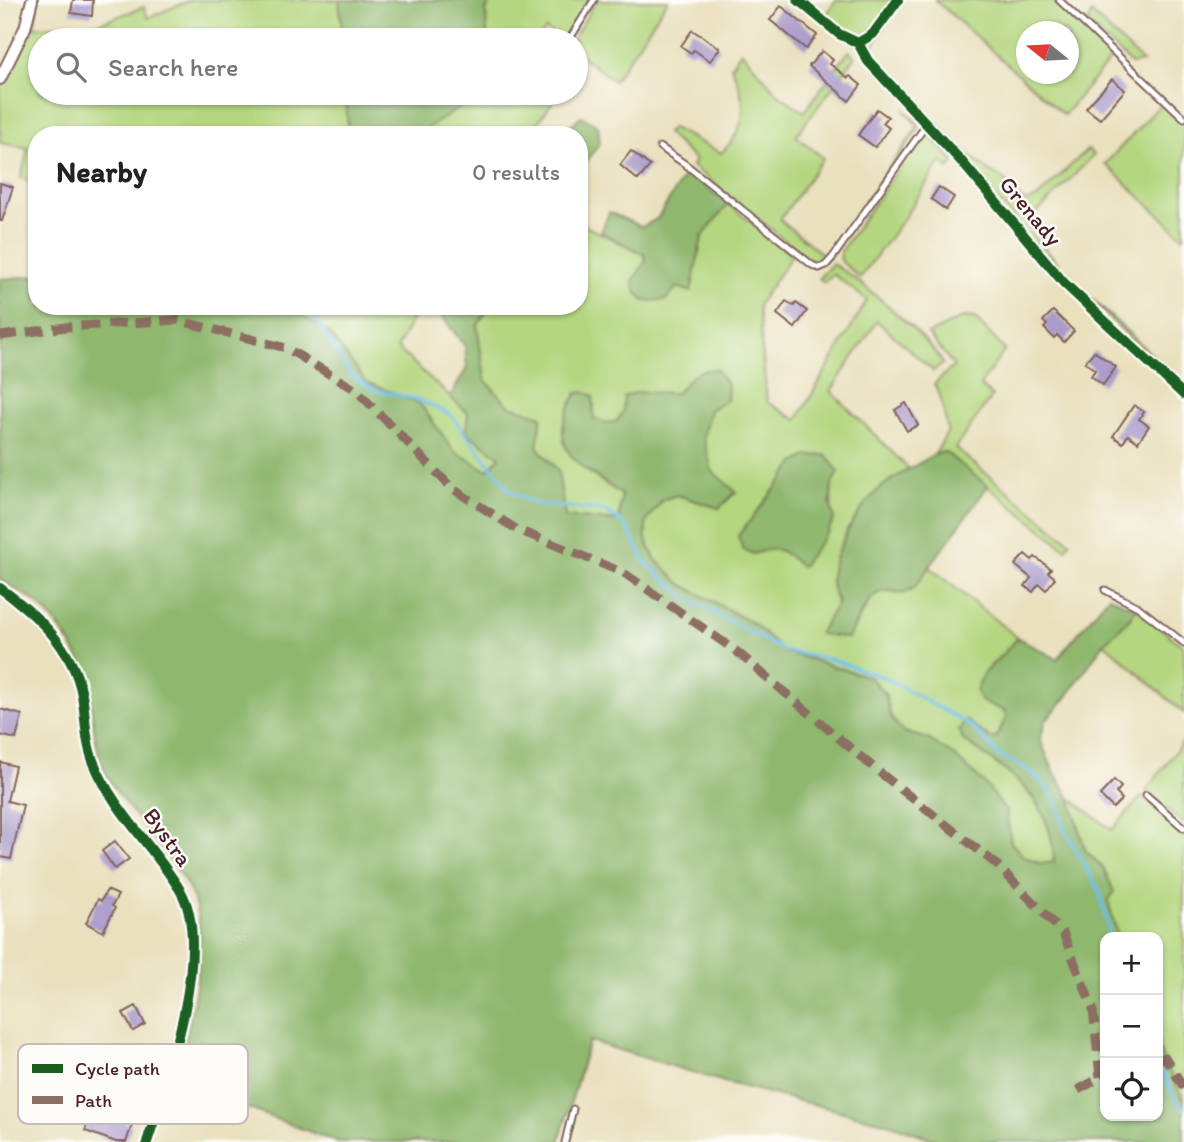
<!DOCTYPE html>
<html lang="en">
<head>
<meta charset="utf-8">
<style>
  body { margin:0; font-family:Itim,sans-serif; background:#f2f2f2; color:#222 }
  .controls { position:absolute; right:21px; bottom:21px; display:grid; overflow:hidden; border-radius:14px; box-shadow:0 2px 5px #0004 }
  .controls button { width:63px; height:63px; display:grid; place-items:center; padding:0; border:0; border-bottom:2px solid #e0e0e0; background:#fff; color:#222; font:35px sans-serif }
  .compass { position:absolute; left:1016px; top:21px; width:63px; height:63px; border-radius:50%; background:#fff; box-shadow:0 2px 5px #0004; rotate:288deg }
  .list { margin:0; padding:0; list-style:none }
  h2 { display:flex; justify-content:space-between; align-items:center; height:91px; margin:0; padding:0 28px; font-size:30px }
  h2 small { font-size:23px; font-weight:400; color:#767676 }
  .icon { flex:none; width:38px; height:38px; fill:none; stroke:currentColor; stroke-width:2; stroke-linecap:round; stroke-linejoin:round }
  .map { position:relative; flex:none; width:1184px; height:1142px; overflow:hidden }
  .search { position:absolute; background:#fff; box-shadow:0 2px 5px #0004; left:28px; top:28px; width:560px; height:77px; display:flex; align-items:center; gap:18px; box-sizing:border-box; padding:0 24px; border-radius:38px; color:#767676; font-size:26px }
  .panel { position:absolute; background:#fff; box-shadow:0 2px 5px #0004; left:28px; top:126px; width:560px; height:189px; border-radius:28px }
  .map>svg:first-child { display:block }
  .green { fill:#b4d67f; stroke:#7f7a55; stroke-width:2; fill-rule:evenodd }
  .forest { fill:#8fb76e; stroke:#6c6b4c; stroke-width:2 }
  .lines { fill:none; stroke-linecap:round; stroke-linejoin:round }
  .stream { stroke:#6abde6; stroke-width:3.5 }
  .building { fill:#ab9bcb }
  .lane-casing { stroke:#82635e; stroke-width:9 }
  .street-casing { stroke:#82635e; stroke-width:14 }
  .lane { stroke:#fff; stroke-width:5 }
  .street { stroke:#fff; stroke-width:10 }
  .quiet { stroke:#8d6e63; stroke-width:9; stroke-dasharray:18 9; stroke-linecap:butt }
  .cycleway-casing { stroke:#fdfcf7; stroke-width:15 }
  .cycleway { stroke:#1b5e20; stroke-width:10 }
  .labels { text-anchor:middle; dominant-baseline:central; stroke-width:5; stroke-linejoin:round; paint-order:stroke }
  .street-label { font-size:23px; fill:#4a1f2b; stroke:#fdfcf7 }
  .key { fill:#fdfcf7; stroke:#c7baba; stroke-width:2 }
  .key-label { font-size:19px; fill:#4a1f2b }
</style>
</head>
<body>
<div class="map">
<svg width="1184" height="1142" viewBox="0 0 1184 1142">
  <rect width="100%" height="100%" fill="#fdfcf7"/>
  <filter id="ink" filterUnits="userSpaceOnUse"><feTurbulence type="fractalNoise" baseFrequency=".0143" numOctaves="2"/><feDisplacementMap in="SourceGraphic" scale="14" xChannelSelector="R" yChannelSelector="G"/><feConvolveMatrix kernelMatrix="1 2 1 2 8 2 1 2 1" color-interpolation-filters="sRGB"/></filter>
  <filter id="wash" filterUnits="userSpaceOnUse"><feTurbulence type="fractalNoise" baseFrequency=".00686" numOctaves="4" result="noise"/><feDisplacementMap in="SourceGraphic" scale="28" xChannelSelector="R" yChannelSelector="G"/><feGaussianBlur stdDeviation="1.57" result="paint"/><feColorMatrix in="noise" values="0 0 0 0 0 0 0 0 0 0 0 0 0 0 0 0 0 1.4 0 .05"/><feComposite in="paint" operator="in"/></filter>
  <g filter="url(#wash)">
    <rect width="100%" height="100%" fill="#e9e0bd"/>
    <g class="green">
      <path d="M 36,0 L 38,0 L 34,27 L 94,25 L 144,7 L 148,18 L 190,0 L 339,0 L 343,40 L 40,40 L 40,93 L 346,93 L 348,135 L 37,135 L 37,184 L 21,178 L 28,148 L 0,143 L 0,88 L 5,76 L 11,74 L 33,27 L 31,26 Z"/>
      <path d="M 490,0 L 589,0 L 566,38 L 560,40 L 546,29 L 538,40 L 487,40 L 486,12 Z"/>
      <path d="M 597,0 L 668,0 L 614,81 L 576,52 L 576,40 L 572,40 Z"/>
      <path d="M 836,0 L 893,0 C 884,12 870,40 852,37 C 843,35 832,23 825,17 Z"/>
      <path d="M 935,0 L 1052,0 L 1113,56 L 1064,115 ZM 1026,32 L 1068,32 L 1068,74 L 1026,74 Z"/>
      <path d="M 1091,13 L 1143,62 L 1131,64 L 1088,23 Z"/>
      <path d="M 885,26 L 871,50 L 873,57 L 962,149 L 990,172 L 1002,178 L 1021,199 L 1028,202 L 1037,198 L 1088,149 L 1094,155 L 1025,225 L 1078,286 L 1184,384 L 1184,389 L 1061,272 L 869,55 L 869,45 Z"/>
      <path d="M 741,51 L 778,94 L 804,112 L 849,51 L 855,57 L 796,136 L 823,158 L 780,220 L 826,257 L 918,126 L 903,109 L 919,124 L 919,129 L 831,255 L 823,263 L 811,261 L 692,166 L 695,160 L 667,133 L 672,128 L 721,153 C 750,126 747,99 731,66 Z"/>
      <path d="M 484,93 L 545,93 L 553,101 L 529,135 L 416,135 Z"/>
      <path d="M 1162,103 L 1184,123 L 1184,238 L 1105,164 Z"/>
      <path d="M 926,135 L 931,137 L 954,161 L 949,169 L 941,161 L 906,215 L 860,278 L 841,261 L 840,252 L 921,137 Z"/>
      <path d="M 728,204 L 792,255 L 758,305 L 767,402 L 797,420 L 867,300 L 833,274 L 824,282 L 819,278 L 832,264 C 857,277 931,340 943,364 L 933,371 L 877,321 L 831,391 L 910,470 L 877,492 L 847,530 L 831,584 L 848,638 L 873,595 L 885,591 L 903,594 L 914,588 L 928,566 L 1018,638 L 983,674 L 981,701 L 1005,711 L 1006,718 L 996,738 L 989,738 L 966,720 L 963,740 C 1010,773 1053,798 1054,863 L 1041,864 L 1023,856 L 1011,843 L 1006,811 L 928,739 L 903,732 L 891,718 L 885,694 L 869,677 L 783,651 L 754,624 L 681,584 L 655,559 L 646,540 L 646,522 L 662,500 L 677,495 L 719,508 L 703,437 L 716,370 C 696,369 689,378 677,393 C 655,394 629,401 617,421 L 607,423 L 594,420 L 592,413 L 594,404 L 577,394 C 542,450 580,466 622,495 L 619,521 L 564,517 L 558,471 L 537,447 L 508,405 L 485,380 L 477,325 L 490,306 L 579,306 L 579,223 L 644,254 C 647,271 675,286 690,291 L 702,237 ZM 832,485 C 830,502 834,516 828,533 L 784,552 L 772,547 L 753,554 L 738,536 L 763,506 Z"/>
      <path d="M 287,306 L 333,306 L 335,317 L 344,319 L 348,306 L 419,306 L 397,348 L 468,413 L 466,432 L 501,457 L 487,470 L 454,451 L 420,404 L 366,382 L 329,333 Z"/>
      <path d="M 964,317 L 975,318 L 1005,350 L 980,385 L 992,396 L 955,448 L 1070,542 L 1066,549 L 945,452 L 935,454 L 948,431 L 940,395 L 934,384 L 954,366 L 928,334 Z"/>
      <path d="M 1136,609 L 1184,647 L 1184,713 L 1104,643 L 1127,621 Z"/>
      <path d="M 1184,740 L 1184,824 L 1146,791 Z"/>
      <path d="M 1142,796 L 1184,833 L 1184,1101 L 1158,1048 L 1158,937 L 1118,937 L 1108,901 L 1113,892 L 1104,869 L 1085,850 L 1070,798 L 1112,830 Z"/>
    </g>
    <g class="forest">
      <path d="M 339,0 L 490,0 L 486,12 L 487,40 L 343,40 Z"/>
      <path d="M 346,93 L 484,93 L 416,135 L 348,135 Z"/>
      <path d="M 581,116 L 598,126 L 600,142 L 579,172 L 579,135 L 561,135 Z"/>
      <path d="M 687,172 L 728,204 L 702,237 L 691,292 L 677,287 L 666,300 L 644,301 L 637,293 L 633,281 L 646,261 L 644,254 L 601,232 L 609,212 L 642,227 L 657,219 Z"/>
      <path d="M 37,276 L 37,306 L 287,306 L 329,333 L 366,382 L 420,404 L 454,451 L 487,470 L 500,457 L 466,432 L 468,413 L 450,397 L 467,368 L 465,346 L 436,309 L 438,306 L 490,306 L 477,326 L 485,380 L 508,405 L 542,416 L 537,447 L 558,471 L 565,517 L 618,521 L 622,495 C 582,464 540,453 577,393 L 586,392 L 593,396 L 594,419 L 607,423 L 617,421 L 623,411 L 624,397 L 637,392 L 677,393 C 690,377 695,369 716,369 L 728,385 L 727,400 L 710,410 L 703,437 L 712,471 L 736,492 L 719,508 L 677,495 L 662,500 L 646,522 L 646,540 L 655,559 L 681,584 L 754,624 L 783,651 L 869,677 L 885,694 L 891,718 L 903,732 L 928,739 L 953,755 L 986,785 L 1006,811 L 1011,843 L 1023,856 L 1041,864 L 1054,862 C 1053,797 1010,773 963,740 L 959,730 L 966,720 L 989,738 L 996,738 L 1006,718 L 1005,711 L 981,701 L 976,691 L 983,674 L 1018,638 L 1057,659 L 1109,596 L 1136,609 L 1127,621 L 1104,643 L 1066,698 L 1046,720 L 1040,740 L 1053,770 L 1070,798 L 1085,850 L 1104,869 L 1114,892 L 1108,901 L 1118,937 L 1105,937 L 1105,1116 L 1158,1116 L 1158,1048 L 1184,1101 L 1184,1142 L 941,1142 L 891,1124 L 728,1083 L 589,1041 L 559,1142 L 337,1142 L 175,1081 C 187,1033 209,956 196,908 C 186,865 128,816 107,776 C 93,749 93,711 88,682 C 83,657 53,615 32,599 C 22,592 10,586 0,580 L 0,279 Z"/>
      <path d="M 945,452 L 988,486 L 914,588 C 900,596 900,591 886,591 C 868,591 856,624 848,638 L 819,634 L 838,602 C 835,595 831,588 831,581 C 830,556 858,510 875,493 C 891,477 916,466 935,454 Z"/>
      <path d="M 826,455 L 838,471 L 832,485 L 830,504 L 834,518 L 828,532 L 801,567 C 781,549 780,545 753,554 L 743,549 L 738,536 L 795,463 L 807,456 Z"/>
    </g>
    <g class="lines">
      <g class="stream">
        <path d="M 301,306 L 317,320 L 350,374 L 374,390 L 417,399 L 451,415 L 511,492 L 537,504 L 605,511 L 626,526 L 646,563 L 685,597 L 783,650 L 833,660 L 888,679 L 971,726 L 999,755 L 1030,771 L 1048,788 L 1060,811 L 1064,829 L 1099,890 L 1108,926 L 1108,937"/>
        <path d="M 1158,1061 L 1173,1095 L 1184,1109"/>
      </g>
    </g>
    <g id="blocks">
      <g class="building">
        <path d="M 73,0 L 93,0 L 92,16 L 71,13 Z"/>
        <path d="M 781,6 L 817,35 L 806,49 L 770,20 Z"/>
        <path d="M 692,30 L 720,48 L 710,61 L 694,50 L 691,53 L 681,46 Z"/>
        <path d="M 822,51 L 833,60 L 830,64 L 848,78 L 850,76 L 861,85 L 849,101 L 809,66 Z"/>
        <path d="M 1112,79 L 1125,90 L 1100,119 L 1086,108 Z"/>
        <path d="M 877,109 L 888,117 L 883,123 L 889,128 L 875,147 L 858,135 Z"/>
        <path d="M 631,151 L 650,166 L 638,180 L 620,165 Z"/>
        <path d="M 0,183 L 13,187 L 2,221 L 0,221 Z"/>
        <path d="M 939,187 L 954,197 L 946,210 L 931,199 Z"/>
        <path d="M 786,301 L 794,306 L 796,303 L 807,311 L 795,328 L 777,314 Z"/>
        <path d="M 1053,311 L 1074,331 L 1064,342 L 1057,335 L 1054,338 L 1044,328 L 1047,325 L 1043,321 Z"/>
        <path d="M 1094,351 L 1116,367 L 1103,385 L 1091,376 L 1095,370 L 1085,362 Z"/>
        <path d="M 906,403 L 918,425 L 907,431 L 895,410 Z"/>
        <path d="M 1134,405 L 1144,412 L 1139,419 L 1149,426 L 1138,442 L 1128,435 L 1123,443 L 1113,436 Z"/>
        <path d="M 1025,554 L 1032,560 L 1035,557 L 1051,569 L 1048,572 L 1055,578 L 1046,590 L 1039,584 L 1033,592 L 1025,586 L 1031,578 L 1015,565 Z"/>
        <path d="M 0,709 L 22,715 L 16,739 L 0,735 Z"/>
        <path d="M 0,762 L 15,766 L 7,801 L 23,805 L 11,859 L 0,857 Z"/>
        <path d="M 1114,780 L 1121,787 L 1116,793 L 1122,799 L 1113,808 L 1100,795 Z"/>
        <path d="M 115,841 L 129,859 L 115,869 L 102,851 Z"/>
        <path d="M 107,890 L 118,895 L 112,906 L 115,908 L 103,932 L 86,923 L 98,899 L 101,901 Z"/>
        <path d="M 136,1006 L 145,1024 L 133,1031 L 123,1013 Z"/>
        <path d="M 92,1110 L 132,1125 L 126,1142 L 116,1142 L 85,1131 Z"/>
      </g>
    </g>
  </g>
  <g filter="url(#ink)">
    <use href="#blocks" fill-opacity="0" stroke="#82635e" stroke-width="2"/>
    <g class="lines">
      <g class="lane-casing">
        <g id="lane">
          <path d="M 1059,0 L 1184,118"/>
          <path d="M 569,40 L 594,0"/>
          <path d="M 660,147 L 685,164 L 812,265 L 819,268 L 826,265 L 833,257 L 926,125"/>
          <path d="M 1105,590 L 1138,607 L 1184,643"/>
          <path d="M 1146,795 L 1184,828"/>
          <path d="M 565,1142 L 573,1109"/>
        </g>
      </g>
      <g class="street-casing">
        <g id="street">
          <path d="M 798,0 L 839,34 L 858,43 L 873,34 L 898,0"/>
          <path d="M 858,43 L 868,61 L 962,162 L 1064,283 L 1184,395"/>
          <path d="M 0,79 L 25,28 L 32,0"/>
          <path d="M 0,588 C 37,615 73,647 82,695 C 86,717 85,742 94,763 C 113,810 154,847 180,890 C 214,946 167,1082 147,1142"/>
        </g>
      </g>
      <use href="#lane" class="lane"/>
      <use href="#street" class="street"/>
      <g class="quiet">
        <path d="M 0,336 L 66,327 L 177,320 L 286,348 L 356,390 L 453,489 L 516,529 L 624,573 L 736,651 L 874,768 L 996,864 L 1063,933 L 1093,1009 L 1100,1077"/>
        <path d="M 1158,1060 L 1165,1057 L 1184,1088"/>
        <path d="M 1078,1090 L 1105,1075"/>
      </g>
      <g class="cycleway-casing">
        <g id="cycleway">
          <path d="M 798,0 L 839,34 L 858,43 L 873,34 L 898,0"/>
          <path d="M 858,43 L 868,61 L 962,162 L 1064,283 L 1184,395"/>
          <path d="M 0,588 C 37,615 73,647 82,695 C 86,717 85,742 94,763 C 113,810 154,847 180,890 C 214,946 167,1082 147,1142"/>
        </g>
      </g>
      <use href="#cycleway" class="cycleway"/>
    </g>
  </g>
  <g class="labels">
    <g class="street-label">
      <text transform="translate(1031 211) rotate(50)">Grenady</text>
      <text transform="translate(168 837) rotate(54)">Bystra</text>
    </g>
  </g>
  <rect x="18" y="1044" width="230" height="80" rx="10" class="key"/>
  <rect x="32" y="1064" width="31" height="9" fill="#1b5e20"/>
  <rect x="32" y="1096" width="31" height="8" fill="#8d6e63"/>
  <g class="key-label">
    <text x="75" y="1075">Cycle path</text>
    <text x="75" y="1107">Path</text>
  </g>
</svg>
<div class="controls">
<button>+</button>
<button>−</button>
<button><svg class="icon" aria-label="locate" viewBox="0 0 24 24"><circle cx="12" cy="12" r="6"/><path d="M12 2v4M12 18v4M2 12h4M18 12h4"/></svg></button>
</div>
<svg class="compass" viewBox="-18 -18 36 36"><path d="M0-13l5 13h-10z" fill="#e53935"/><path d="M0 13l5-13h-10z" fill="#767676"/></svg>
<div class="search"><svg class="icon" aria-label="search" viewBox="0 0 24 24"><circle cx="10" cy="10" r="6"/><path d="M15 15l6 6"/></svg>Search here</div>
<section class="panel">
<h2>Nearby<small>0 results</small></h2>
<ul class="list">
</ul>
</section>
</div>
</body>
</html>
